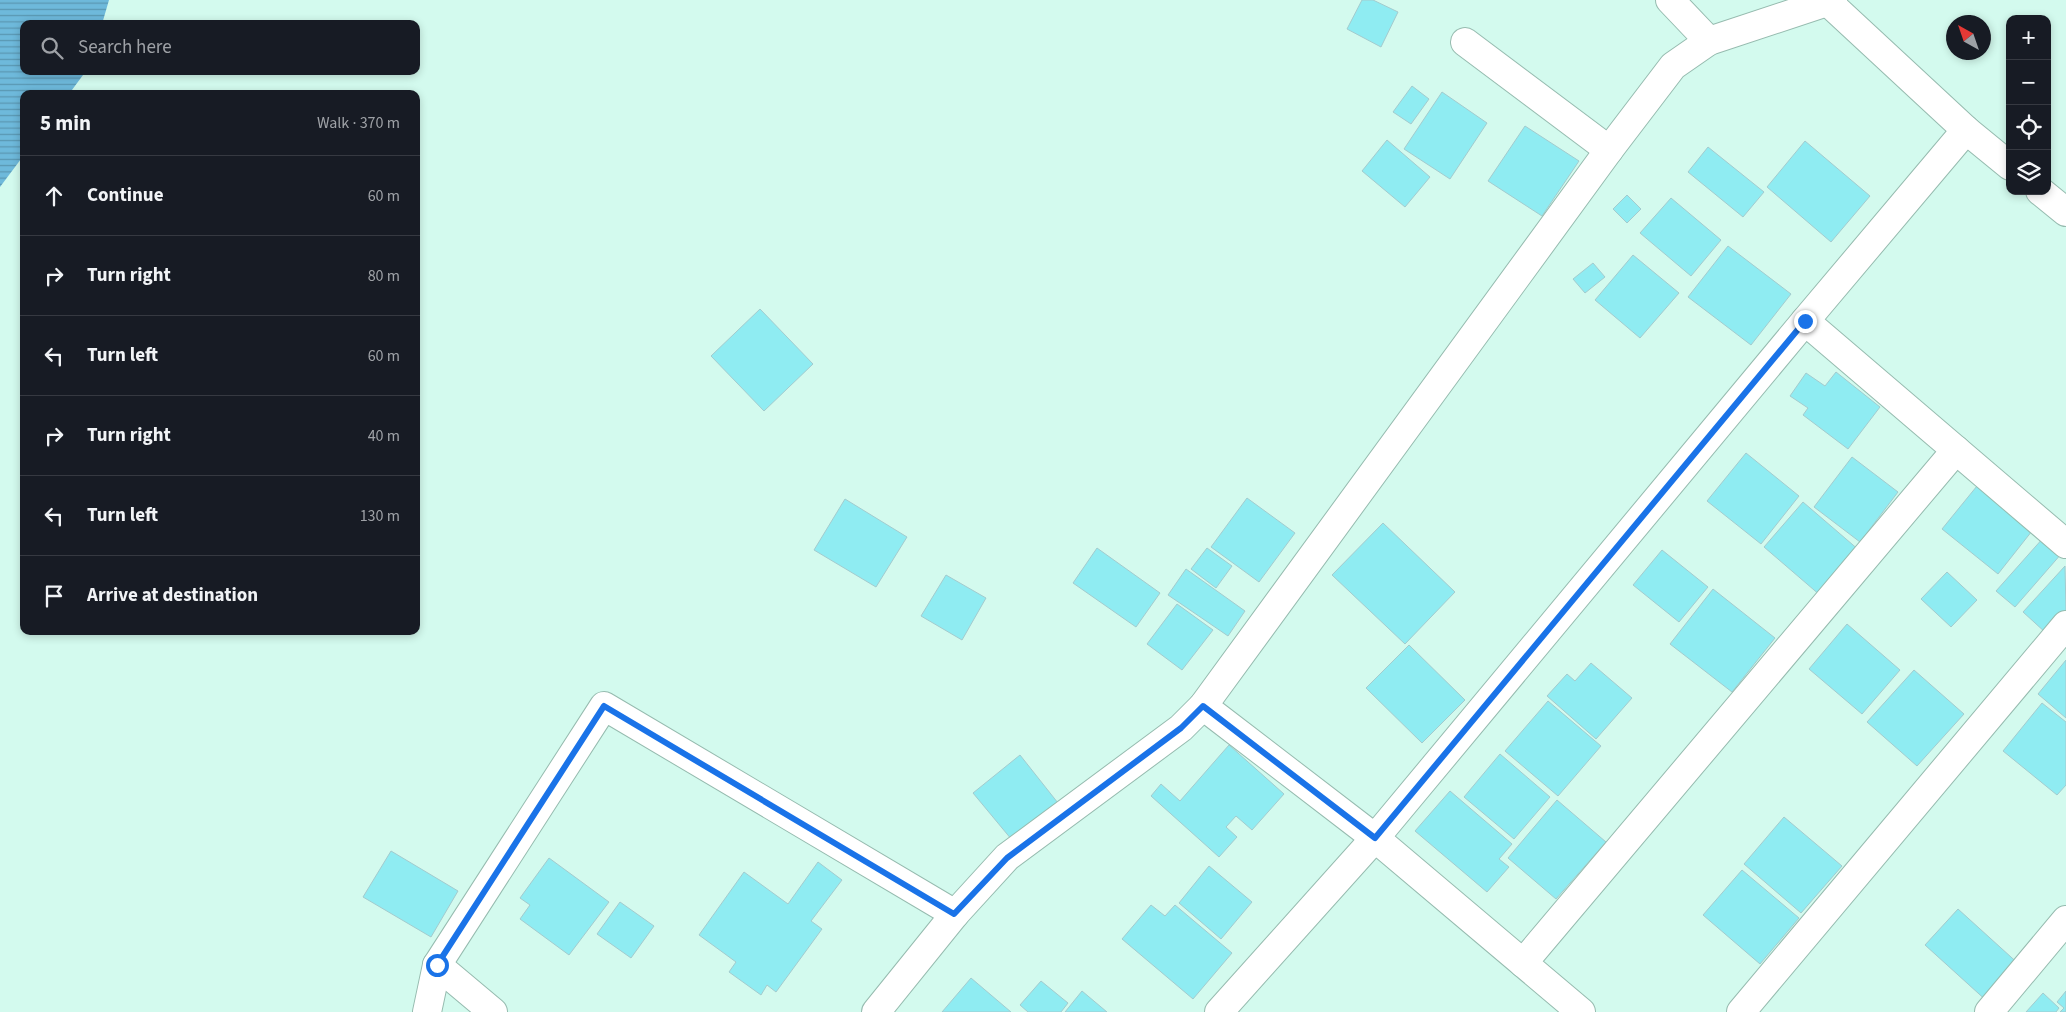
<!DOCTYPE html>
<html lang="en">
<head>
<meta charset="utf-8">
<style>
  body { margin:0; font-family:"Source Sans 3",sans-serif; background:#20242c; color:#f1f3f6 }
  .controls { position:absolute; right:15px; top:15px; display:grid; overflow:hidden; border-radius:10px; box-shadow:0 2px 8px #0003 }
  .controls button { width:45px; height:45px; display:grid; place-items:center; padding:0; border:0; border-bottom:1px solid #363941; background:#171b24; color:#f1f3f6; font:25px sans-serif }
  .compass { position:absolute; left:1946px; top:15px; width:45px; height:45px; border-radius:50%; background:#171b24; box-shadow:0 2px 8px #0003; rotate:320deg }
  .stop { position:absolute; width:15px; height:15px; margin:-11px; border:4px solid #1a73e8; border-radius:50%; background:#fff }
  .stop.end { background:#1a73e8; border-color:#fff; box-shadow:0 1px 5px #0008 }
  .list { margin:0; padding:0; list-style:none }
  h2 { display:flex; justify-content:space-between; align-items:center; height:65px; margin:0; padding:0 20px; font-size:21px }
  h2 small { font-size:16px; font-weight:400; color:#9ea1a6 }
  .list li { display:grid; grid-template-columns:32px 1fr auto; gap:15px; align-items:center; box-sizing:border-box; height:80px; padding:0 20px; border-top:1px solid #363941 }
  .list b { display:block; font-size:19px; white-space:nowrap }
  .list em { font-size:16px; font-style:normal; color:#9ea1a6 }
  .icon { flex:none; width:28px; height:28px; fill:none; stroke:currentColor; stroke-width:2; stroke-linecap:round; stroke-linejoin:round }
  .map { position:relative; flex:none; width:2066px; height:1012px; overflow:hidden }
  .search { position:absolute; background:#171b24; box-shadow:0 2px 8px #0003; left:20px; top:20px; width:400px; height:55px; display:flex; align-items:center; gap:12px; box-sizing:border-box; padding:0 18px; border-radius:10px; color:#9ea1a6; font-size:19px }
  .panel { position:absolute; background:#171b24; box-shadow:0 2px 8px #0003; left:20px; top:90px; width:400px; height:545px; border-radius:10px }
  .map>svg:first-child { display:block }
  .water { fill:url(#water-rules) }
  .building { fill:#8fecf2; stroke:#a3cbce }
  .lines { fill:none; stroke-linecap:round; stroke-linejoin:round }
  .street-casing { stroke:#96bbaf; stroke-width:30 }
  .street { stroke:#fff; stroke-width:28 }
  .route { stroke:#1a73e8; stroke-width:6 }
</style>
</head>
<body>
<div class="map">
<svg width="2066" height="1012" viewBox="0 0 2066 1012">
  <defs>
    <pattern id="water-rules" width="6" height="5" patternUnits="userSpaceOnUse" patternTransform="scale(1.25)"><rect width="6" height="5" fill="#6eb9db"/><path d="M0 2.5h6" fill="none" stroke="#5a97b2"/></pattern>
  </defs>
  <rect width="100%" height="100%" fill="#d3faee"/>
  <path class="water" d="M 0,0 L 109,0 L 102,24 L 24,24 L 24,71 L 86,71 L 69,94 L 24,94 L 24,155 L 0,187 Z"/>
  <g class="building">
    <path d="M 1362,0 L 1373,0 L 1398,12 L 1381,47 L 1347,29 Z"/>
    <path d="M 1412,86 L 1429,99 L 1411,124 L 1393,112 Z"/>
    <path d="M 1442,92 L 1487,123 L 1450,179 L 1404,149 Z"/>
    <path d="M 1525,126 L 1579,161 L 1542,216 L 1488,181 Z"/>
    <path d="M 1387,140 L 1430,177 L 1405,207 L 1362,171 Z"/>
    <path d="M 1805,141 L 1870,196 L 1831,242 L 1767,187 Z"/>
    <path d="M 1708,147 L 1764,192 L 1743,217 L 1688,172 Z"/>
    <path d="M 1627,195 L 1641,209 L 1627,223 L 1613,209 Z"/>
    <path d="M 1671,198 L 1721,240 L 1691,276 L 1640,233 Z"/>
    <path d="M 1728,246 L 1791,294 L 1751,345 L 1688,297 Z"/>
    <path d="M 1633,255 L 1679,293 L 1640,338 L 1595,300 Z"/>
    <path d="M 1593,263 L 1605,277 L 1585,293 L 1573,279 Z"/>
    <path d="M 760,309 L 813,364 L 764,411 L 711,356 Z"/>
    <path d="M 1836,372 L 1880,407 L 1848,449 L 1803,415 L 1808,408 L 1790,396 L 1806,373 L 1825,386 Z"/>
    <path d="M 1746,453 L 1799,496 L 1761,544 L 1707,501 Z"/>
    <path d="M 1852,457 L 1898,492 L 1860,542 L 1814,507 Z"/>
    <path d="M 1977,486 L 2032,531 L 1998,574 L 1942,529 Z"/>
    <path d="M 1247,498 L 1295,533 L 1259,582 L 1211,547 Z"/>
    <path d="M 845,499 L 907,537 L 876,587 L 814,550 Z"/>
    <path d="M 1803,502 L 1860,551 L 1821,596 L 1764,547 Z"/>
    <path d="M 1383,523 L 1455,592 L 1405,644 L 1332,575 Z"/>
    <path d="M 2044,537 L 2062,553 L 2015,607 L 1996,591 Z"/>
    <path d="M 1097,548 L 1160,593 L 1136,627 L 1073,583 Z"/>
    <path d="M 1207,548 L 1232,566 L 1216,588 L 1191,569 Z"/>
    <path d="M 1662,550 L 1708,587 L 1679,622 L 1633,585 Z"/>
    <path d="M 2065,566 L 2066,612 L 2046,633 L 2023,612 Z"/>
    <path d="M 1186,569 L 1245,611 L 1228,636 L 1168,595 Z"/>
    <path d="M 1947,572 L 1977,600 L 1951,627 L 1921,599 Z"/>
    <path d="M 946,575 L 986,598 L 962,640 L 921,616 Z"/>
    <path d="M 1713,589 L 1775,638 L 1732,692 L 1670,644 Z"/>
    <path d="M 1177,604 L 1213,630 L 1182,670 L 1147,644 Z"/>
    <path d="M 1847,624 L 1900,670 L 1862,714 L 1809,669 Z"/>
    <path d="M 1409,645 L 1465,700 L 1422,743 L 1366,688 Z"/>
    <path d="M 2066,660 L 2066,718 L 2038,694 Z"/>
    <path d="M 1591,663 L 1632,698 L 1596,739 L 1547,696 L 1567,674 L 1575,681 Z"/>
    <path d="M 1914,670 L 1964,714 L 1917,766 L 1867,722 Z"/>
    <path d="M 1548,701 L 1601,746 L 1558,796 L 1505,751 Z"/>
    <path d="M 2042,703 L 2066,722 L 2066,785 L 2057,795 L 2003,751 Z"/>
    <path d="M 1229,745 L 1284,794 L 1252,830 L 1236,816 L 1226,827 L 1237,837 L 1219,857 L 1151,796 L 1161,784 L 1180,801 Z"/>
    <path d="M 1500,754 L 1550,797 L 1514,839 L 1464,797 Z"/>
    <path d="M 1020,755 L 1058,803 L 1012,840 L 973,793 Z"/>
    <path d="M 1450,791 L 1512,844 L 1499,859 L 1509,867 L 1487,892 L 1415,831 Z"/>
    <path d="M 1557,800 L 1606,842 L 1556,899 L 1508,858 Z"/>
    <path d="M 1784,817 L 1842,866 L 1801,913 L 1744,864 Z"/>
    <path d="M 391,851 L 458,891 L 431,937 L 363,897 Z"/>
    <path d="M 549,858 L 609,902 L 569,955 L 520,919 L 530,905 L 520,898 Z"/>
    <path d="M 818,862 L 842,880 L 811,921 L 822,929 L 776,992 L 767,985 L 761,995 L 729,972 L 736,962 L 699,935 L 744,872 L 788,904 Z"/>
    <path d="M 1209,866 L 1252,902 L 1221,939 L 1179,903 Z"/>
    <path d="M 1742,870 L 1799,918 L 1760,964 L 1703,915 Z"/>
    <path d="M 620,902 L 654,926 L 631,958 L 597,934 Z"/>
    <path d="M 1151,905 L 1165,916 L 1175,905 L 1232,953 L 1193,999 L 1122,939 Z"/>
    <path d="M 1958,909 L 2022,967 L 1989,1003 L 1925,945 Z"/>
    <path d="M 971,978 L 1011,1012 L 942,1012 Z"/>
    <path d="M 1041,981 L 1068,1003 L 1061,1012 L 1028,1012 L 1020,1005 Z"/>
    <path d="M 1082,991 L 1107,1012 L 1065,1012 Z"/>
    <path d="M 2066,991 L 2066,1012 L 2060,1012 L 2064,1008 L 2057,1002 Z"/>
    <path d="M 2043,993 L 2059,1008 L 2056,1012 L 2026,1012 Z"/>
  </g>
  <g class="lines">
    <g class="street-casing">
      <g id="street">
        <path d="M 1670,0 L 1709,41"/>
        <path d="M 1828,2 L 1966,130 L 2010,166"/>
        <path d="M 1465,42 L 1609,150"/>
        <path d="M 2040,191 L 2066,212"/>
        <path d="M 1805,321 L 2066,544"/>
        <path d="M 1203,706 L 1375,838 L 1581,1012"/>
        <path d="M 1523,963 L 1956,450"/>
        <path d="M 437,965 L 493,1012"/>
        <path d="M 427,1012 L 437,965 L 604,706 L 955,914"/>
        <path d="M 876,1012 L 955,914 L 1007,857 L 1181,728 L 1203,706 L 1609,150 L 1673,66 L 1709,41 L 1833,0"/>
        <path d="M 1219,1012 L 1375,838 L 1805,321 L 1966,130"/>
        <path d="M 1741,1012 L 2066,625"/>
        <path d="M 1989,1012 L 2066,920"/>
      </g>
    </g>
    <use href="#street" class="street"/>
  </g>
  <g class="lines">
    <path class="route" d="M 437,965 L 604,706 L 954,914 L 1007,858 L 1181,728 L 1203,706 L 1375,838 L 1805,321"/>
  </g>
</svg>
<div class="controls">
<button>+</button>
<button>−</button>
<button><svg class="icon" aria-label="locate" viewBox="0 0 24 24"><circle cx="12" cy="12" r="6"/><path d="M12 2v4M12 18v4M2 12h4M18 12h4"/></svg></button>
<button><svg class="icon" aria-label="layers" viewBox="0 0 24 24"><path d="M12 4l9 5-9 5-9-5zM3 14l9 5 9-5"/></svg></button>
</div>
<svg class="compass" viewBox="-18 -18 36 36"><path d="M0-13l5 13h-10z" fill="#e53935"/><path d="M0 13l5-13h-10z" fill="#9ea1a6"/></svg>
<div class="stop" style="left:437px;top:965px"></div>
<div class="stop end" style="left:1805px;top:321px"></div>
<div class="search"><svg class="icon" aria-label="search" viewBox="0 0 24 24"><circle cx="10" cy="10" r="6"/><path d="M15 15l6 6"/></svg>Search here</div>
<section class="panel">
<h2>5 min<small>Walk · 370 m</small></h2>
<ul class="list">
<li><svg class="icon" aria-label="ahead" viewBox="0 0 24 24"><path d="M12 20V5M6 11l6-6 6 6"/></svg><div><b>Continue</b></div><em>60 m</em></li>
<li><svg class="icon" aria-label="right" viewBox="0 0 24 24"><path d="M7 20v-9h11M14 6l5 5-5 5"/></svg><div><b>Turn right</b></div><em>80 m</em></li>
<li><svg class="icon" aria-label="left" viewBox="0 0 24 24"><path d="M17 20v-9H6M10 6l-5 5 5 5"/></svg><div><b>Turn left</b></div><em>60 m</em></li>
<li><svg class="icon" aria-label="right" viewBox="0 0 24 24"><path d="M7 20v-9h11M14 6l5 5-5 5"/></svg><div><b>Turn right</b></div><em>40 m</em></li>
<li><svg class="icon" aria-label="left" viewBox="0 0 24 24"><path d="M17 20v-9H6M10 6l-5 5 5 5"/></svg><div><b>Turn left</b></div><em>130 m</em></li>
<li><svg class="icon" aria-label="arrive" viewBox="0 0 24 24"><path d="M6 21V4h12l-3 4 3 4H6"/></svg><div><b>Arrive at destination</b></div></li>
</ul>
</section>
</div>
</body>
</html>
